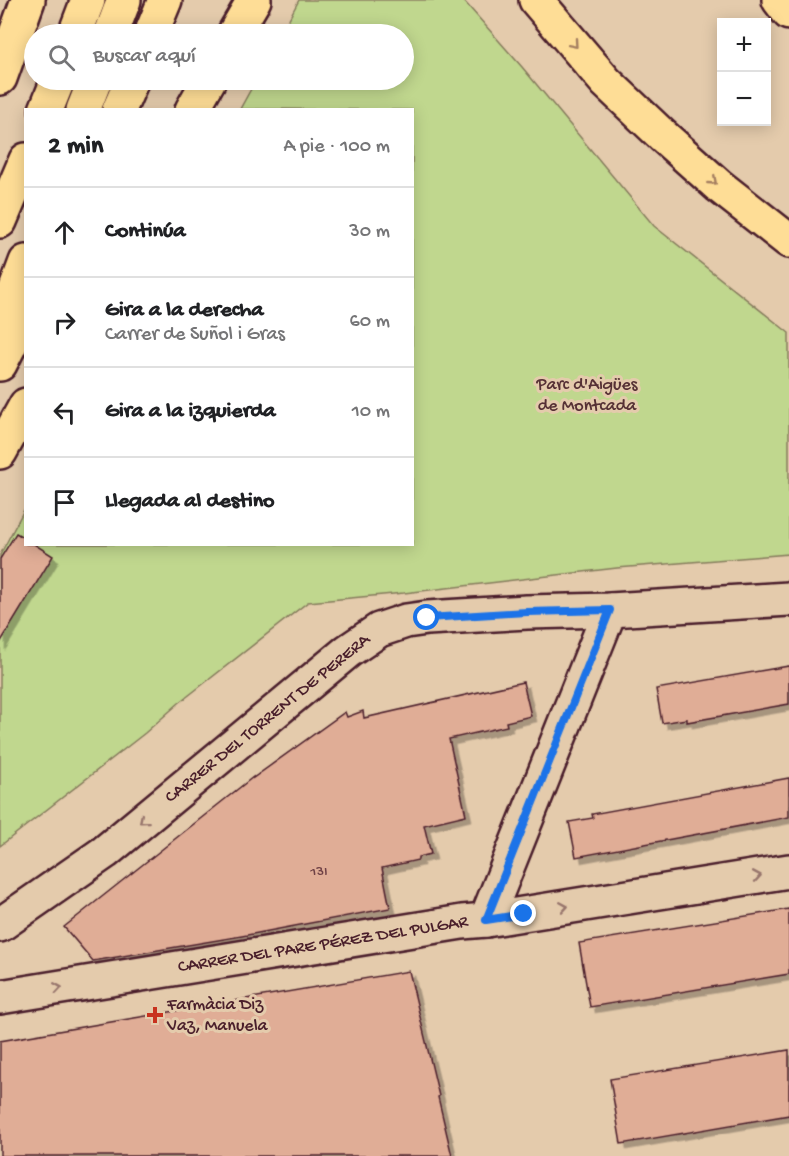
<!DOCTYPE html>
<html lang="es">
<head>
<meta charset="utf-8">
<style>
  body { margin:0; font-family:"Gochi Hand",sans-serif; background:#f2f2f2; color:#202124 }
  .controls { position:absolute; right:18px; top:18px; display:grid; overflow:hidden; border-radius:0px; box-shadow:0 3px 15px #0003 }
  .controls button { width:54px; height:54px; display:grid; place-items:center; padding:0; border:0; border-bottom:2px solid #e0e0e0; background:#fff; color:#202124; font:30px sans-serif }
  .stop { position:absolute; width:18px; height:18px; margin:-14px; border:4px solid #1a73e8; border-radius:50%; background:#fff }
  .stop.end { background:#1a73e8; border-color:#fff; box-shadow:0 2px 6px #0008 }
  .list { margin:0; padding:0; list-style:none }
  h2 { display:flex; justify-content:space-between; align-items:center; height:78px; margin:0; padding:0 24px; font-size:26px }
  h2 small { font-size:20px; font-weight:400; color:#757577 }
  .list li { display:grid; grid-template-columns:39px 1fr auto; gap:18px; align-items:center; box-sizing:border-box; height:90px; padding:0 24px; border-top:2px solid #e0e0e0 }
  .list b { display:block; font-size:22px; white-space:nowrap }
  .list p { margin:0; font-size:20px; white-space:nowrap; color:#757577 }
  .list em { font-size:20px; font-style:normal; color:#757577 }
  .icon { flex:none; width:33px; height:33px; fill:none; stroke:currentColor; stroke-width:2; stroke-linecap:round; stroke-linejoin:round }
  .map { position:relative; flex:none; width:789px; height:1156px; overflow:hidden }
  .search { position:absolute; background:#fff; box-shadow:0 3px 15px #0003; left:24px; top:24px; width:390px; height:66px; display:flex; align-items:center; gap:15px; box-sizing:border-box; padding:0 21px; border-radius:33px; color:#757577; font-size:22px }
  .panel { position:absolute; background:#fff; box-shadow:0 3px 15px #0003; left:24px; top:108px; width:390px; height:438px; border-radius:0px }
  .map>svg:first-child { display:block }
  .green { fill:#c0d78e; stroke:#857b5c; stroke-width:1.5 }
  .building { fill:#e0ad96; stroke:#4a1f2b; stroke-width:1.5; filter:url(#shadow) }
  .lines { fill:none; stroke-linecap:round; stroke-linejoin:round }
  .street-casing { stroke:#4a1f2b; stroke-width:38 }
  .highway-casing { stroke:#4a1f2b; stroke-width:38 }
  .street { stroke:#e4cbac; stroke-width:33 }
  .highway { stroke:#fedd96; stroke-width:33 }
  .oneway { stroke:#a47e60 }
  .oneway2 { stroke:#97756c }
  .route { stroke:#1a73e8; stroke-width:8 }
  .poi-dot { fill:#c8321e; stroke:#e4cbac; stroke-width:2 }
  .labels { text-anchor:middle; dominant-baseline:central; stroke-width:6; stroke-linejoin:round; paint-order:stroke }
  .number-label { font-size:15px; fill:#704246 }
  .park-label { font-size:18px; fill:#563135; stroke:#e4cbac }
  .street-label { font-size:18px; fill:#4a1f2b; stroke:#e4cbac }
  .poi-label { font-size:18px; fill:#4a1f2b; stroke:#e4cbac; text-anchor:start }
</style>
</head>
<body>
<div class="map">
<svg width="789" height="1156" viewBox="0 0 789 1156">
  <defs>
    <filter id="shadow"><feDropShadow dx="5.5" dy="5.5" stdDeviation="0" flood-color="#0004"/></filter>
  </defs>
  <rect width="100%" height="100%" fill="#e4cbac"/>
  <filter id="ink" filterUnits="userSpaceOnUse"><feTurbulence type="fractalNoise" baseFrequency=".0167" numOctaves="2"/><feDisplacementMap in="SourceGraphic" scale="12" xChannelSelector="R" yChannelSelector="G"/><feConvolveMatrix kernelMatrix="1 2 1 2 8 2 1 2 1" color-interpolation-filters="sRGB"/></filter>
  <g filter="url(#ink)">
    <path class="green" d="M 299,0 L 463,0 L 522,67 L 654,226 L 789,333 L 789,554 L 617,568 L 404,593 L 308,602 L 179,703 L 145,733 L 0,846 L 0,555 L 25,508 L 26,544 L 412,544 L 412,110 L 240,109 L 256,80 L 404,80 L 404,34 L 281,34 Z"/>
    <g class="building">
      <path d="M 16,533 L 26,539 L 26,544 L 34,544 L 53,556 L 0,643 L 0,559 Z"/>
      <path d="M 789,666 L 789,704 L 687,722 L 687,719 L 662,723 L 656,689 Z"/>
      <path d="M 523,682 L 531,716 L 506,722 L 507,726 L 449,739 L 466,815 L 424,825 L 431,854 L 418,857 L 418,860 L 382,868 L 390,908 L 242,936 L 93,961 L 64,927 L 253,777 L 253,778 L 345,712 L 347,717 L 363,711 L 364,718 Z"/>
      <path d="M 789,778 L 789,817 L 576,857 L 569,822 L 593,818 L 592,814 Z"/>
      <path d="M 789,909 L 789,974 L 590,1007 L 579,943 Z"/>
      <path d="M 409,971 L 439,1096 L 438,1097 L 452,1156 L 0,1156 L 0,1041 Z"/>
      <path d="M 789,1050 L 789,1115 L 621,1144 L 610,1079 Z"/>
    </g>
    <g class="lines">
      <g class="street-casing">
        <g id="street">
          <path d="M 486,920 L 610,610"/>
          <path d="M 0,925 L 105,852 L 348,651 L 379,630 L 406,621 L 427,618 L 527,612 L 610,610 L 789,599"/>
          <path d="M 0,997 L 462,922 L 486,920 L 789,871"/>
        </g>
      </g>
      <g class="highway-casing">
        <g id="highway">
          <path d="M 536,0 L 606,82 L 663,136 L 719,186 L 789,241"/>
          <path d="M 779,0 L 789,13"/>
          <path d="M 75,34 L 88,0"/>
          <path d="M 111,34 L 124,0"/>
          <path d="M 151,34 L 165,0"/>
          <path d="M 234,34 L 254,0"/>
          <path d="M 0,78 L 28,0"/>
          <path d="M 46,110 L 58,80"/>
          <path d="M 83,110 L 95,80"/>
          <path d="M 119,110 L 132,80"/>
          <path d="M 192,110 L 209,80"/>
          <path d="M 0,221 L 26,160"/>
          <path d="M 0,332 L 26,262"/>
          <path d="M 0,364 L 25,315"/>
          <path d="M 0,452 L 26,405"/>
        </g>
      </g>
      <use href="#street" class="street"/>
      <use href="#highway" class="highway"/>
    </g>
    <defs><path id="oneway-chevron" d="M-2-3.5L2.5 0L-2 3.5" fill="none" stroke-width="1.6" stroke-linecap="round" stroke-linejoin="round" transform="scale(1.5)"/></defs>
    <g class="oneway">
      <use href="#oneway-chevron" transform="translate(574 44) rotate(49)"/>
      <use href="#oneway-chevron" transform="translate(713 181) rotate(41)"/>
    </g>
    <g class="oneway2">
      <use href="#oneway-chevron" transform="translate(143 820) rotate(140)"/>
      <use href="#oneway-chevron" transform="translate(757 876) rotate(-10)"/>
      <use href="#oneway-chevron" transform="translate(564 907) rotate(-9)"/>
      <use href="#oneway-chevron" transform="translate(58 988) rotate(-9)"/>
    </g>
  </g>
  <g class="lines" filter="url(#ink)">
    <path class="route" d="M 427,618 L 527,612 L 610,610 L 486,920 L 524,914"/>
  </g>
  <path class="poi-dot" d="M152 1006h6v6h6v6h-6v6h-6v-6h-6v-6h6z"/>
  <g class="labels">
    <g class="number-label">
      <text x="319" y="872">13I</text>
    </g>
    <g class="park-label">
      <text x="587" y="385">Parc d'Aigües<tspan x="587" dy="21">de Montcada</tspan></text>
    </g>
    <g class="street-label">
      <text transform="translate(268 719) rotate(-39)">CARRER DEL TORRENT DE PERERA</text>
      <text transform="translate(323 945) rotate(-9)">CARRER DEL PARE PÉREZ DEL PULGAR</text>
    </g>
    <g class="poi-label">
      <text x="167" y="1005">Farmàcia Diz<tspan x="167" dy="21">Vaz, Manuela</tspan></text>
    </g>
  </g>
</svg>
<div class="controls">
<button>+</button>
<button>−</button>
</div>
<div class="stop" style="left:427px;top:618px"></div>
<div class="stop end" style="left:524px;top:914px"></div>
<div class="search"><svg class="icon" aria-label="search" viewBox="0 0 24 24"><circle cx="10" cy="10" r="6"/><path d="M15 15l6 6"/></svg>Buscar aquí</div>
<section class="panel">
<h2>2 min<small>A pie · 100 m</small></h2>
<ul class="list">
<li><svg class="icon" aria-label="ahead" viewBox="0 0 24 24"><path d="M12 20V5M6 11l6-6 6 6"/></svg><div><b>Continúa</b></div><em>30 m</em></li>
<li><svg class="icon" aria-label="right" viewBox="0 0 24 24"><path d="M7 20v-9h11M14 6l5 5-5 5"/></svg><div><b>Gira a la derecha</b><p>Carrer de Suñol i Gras</p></div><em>60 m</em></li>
<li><svg class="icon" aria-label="left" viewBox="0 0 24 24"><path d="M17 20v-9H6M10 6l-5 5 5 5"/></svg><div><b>Gira a la izquierda</b></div><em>10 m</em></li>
<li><svg class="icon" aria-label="arrive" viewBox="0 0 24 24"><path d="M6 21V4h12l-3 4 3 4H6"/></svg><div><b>Llegada al destino</b></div></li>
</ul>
</section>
</div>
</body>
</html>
